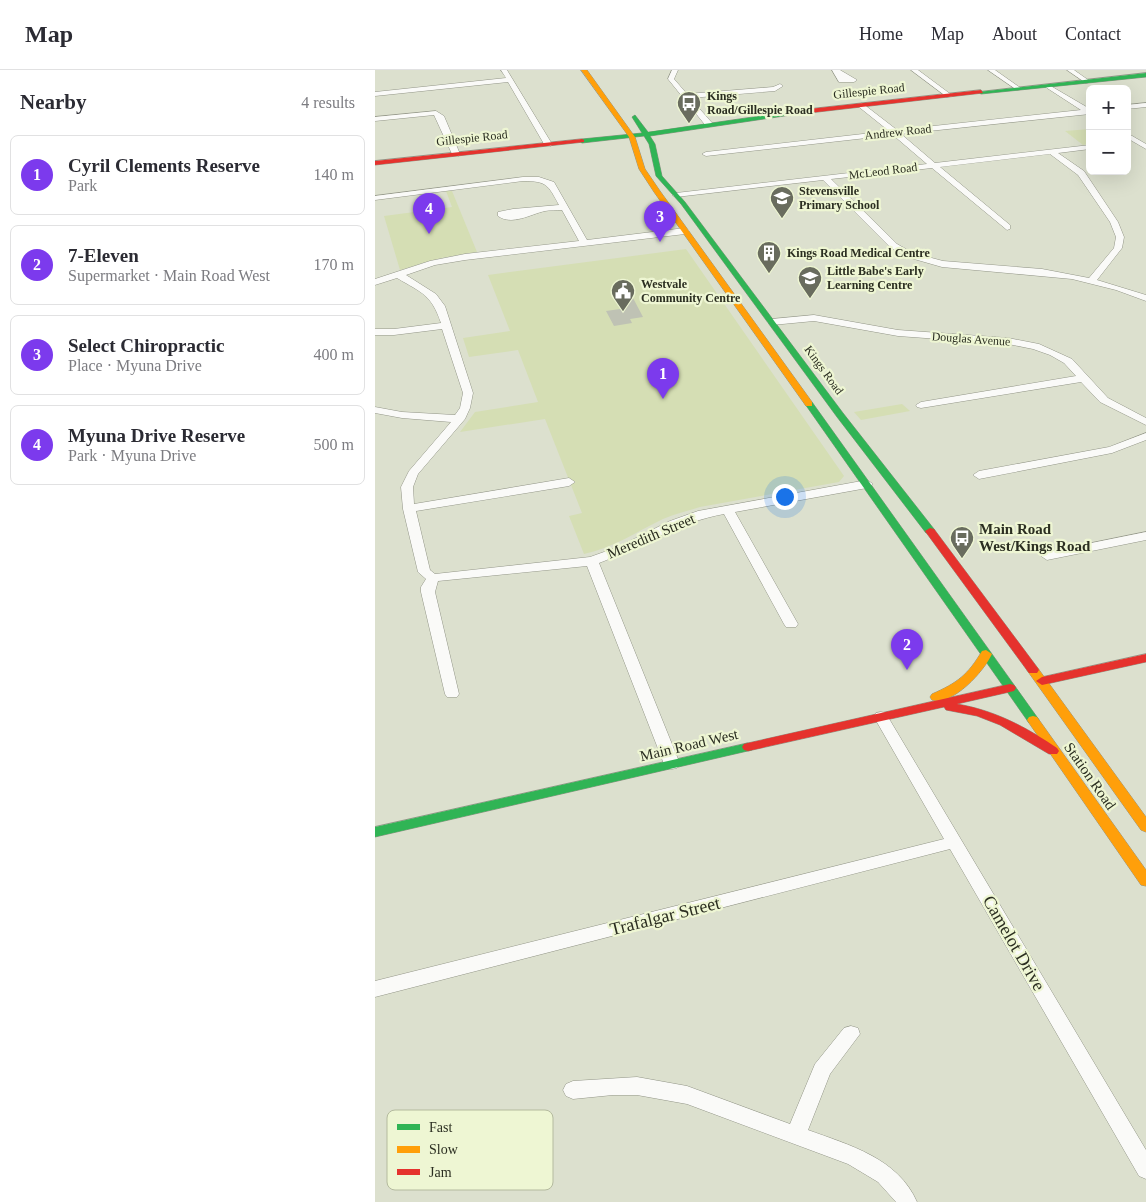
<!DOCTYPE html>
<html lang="en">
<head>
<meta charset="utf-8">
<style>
  body { margin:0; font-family:"Times New Roman",serif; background:#f7f7f7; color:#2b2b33 }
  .controls { position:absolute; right:15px; top:15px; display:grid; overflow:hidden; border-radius:8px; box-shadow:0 5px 20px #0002 }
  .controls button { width:45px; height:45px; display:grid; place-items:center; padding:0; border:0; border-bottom:1px solid #e1e1e2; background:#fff; color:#2b2b33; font:25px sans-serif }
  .you { position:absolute; left:409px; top:426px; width:18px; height:18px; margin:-12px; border:4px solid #fff; border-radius:50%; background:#1a73e8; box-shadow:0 0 0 8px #1a73e833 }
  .badge { display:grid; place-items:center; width:32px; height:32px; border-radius:50%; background:#7c3aed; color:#fff; font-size:16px; font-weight:700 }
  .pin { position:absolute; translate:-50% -41px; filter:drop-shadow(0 1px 2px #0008) }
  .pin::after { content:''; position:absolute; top:26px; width:18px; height:15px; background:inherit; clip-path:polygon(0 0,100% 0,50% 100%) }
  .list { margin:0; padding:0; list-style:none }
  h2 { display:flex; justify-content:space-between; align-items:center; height:65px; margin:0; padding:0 20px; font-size:21px }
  h2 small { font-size:16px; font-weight:400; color:#7c7c81 }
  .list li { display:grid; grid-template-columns:32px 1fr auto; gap:15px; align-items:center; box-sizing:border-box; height:80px; margin:0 10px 10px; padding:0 10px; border:1px solid #e1e1e2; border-radius:8px }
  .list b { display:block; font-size:19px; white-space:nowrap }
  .list p { margin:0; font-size:16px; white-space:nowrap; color:#7c7c81 }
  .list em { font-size:16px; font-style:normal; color:#7c7c81 }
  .map { position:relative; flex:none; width:771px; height:1132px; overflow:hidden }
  header { display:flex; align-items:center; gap:30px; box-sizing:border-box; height:70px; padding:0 25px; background:#fff; border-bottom:1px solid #e1e1e2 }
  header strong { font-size:24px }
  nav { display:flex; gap:28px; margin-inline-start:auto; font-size:18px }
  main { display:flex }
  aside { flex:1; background:#fff }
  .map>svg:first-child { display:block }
  .green { fill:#d5deb4 }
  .building { fill:#bfc2b4 }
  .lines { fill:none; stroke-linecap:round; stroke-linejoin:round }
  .street-casing { stroke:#929587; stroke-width:1 }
  .fast-casing { stroke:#929587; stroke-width:1 }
  .slow-casing { stroke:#929587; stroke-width:1 }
  .jam-casing { stroke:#929587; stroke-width:1 }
  .street { fill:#fafaf8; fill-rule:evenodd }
  .fast { fill:#30b455; fill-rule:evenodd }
  .slow { fill:#ff9f0a; fill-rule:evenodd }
  .jam { fill:#e5322d; fill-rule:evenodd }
  .labels { text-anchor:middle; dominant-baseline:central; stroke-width:4.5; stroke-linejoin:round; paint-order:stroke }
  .far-street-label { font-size:12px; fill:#2b2e21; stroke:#eef6d3 }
  .far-poi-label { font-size:12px; font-weight:bold; fill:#2b2e21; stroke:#eef6d3; text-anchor:start }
  .poi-label { font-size:15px; font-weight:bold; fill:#2b2e21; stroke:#eef6d3; text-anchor:start }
  .street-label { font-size:15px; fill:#2b2e21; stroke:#eef6d3 }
  .near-street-label { font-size:18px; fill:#2b2e21; stroke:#eef6d3 }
  .key { fill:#eef6d3; stroke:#b4ba9e; stroke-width:1 }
  .key-label { font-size:14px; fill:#2b2e21 }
</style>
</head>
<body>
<header>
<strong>Map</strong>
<nav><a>Home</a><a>Map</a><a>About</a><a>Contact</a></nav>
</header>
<main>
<aside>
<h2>Nearby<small>4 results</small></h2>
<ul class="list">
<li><span class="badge">1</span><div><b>Cyril Clements Reserve</b><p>Park</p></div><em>140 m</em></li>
<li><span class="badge">2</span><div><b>7-Eleven</b><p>Supermarket · Main Road West</p></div><em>170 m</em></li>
<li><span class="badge">3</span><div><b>Select Chiropractic</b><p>Place · Myuna Drive</p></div><em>400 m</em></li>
<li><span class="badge">4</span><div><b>Myuna Drive Reserve</b><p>Park · Myuna Drive</p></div><em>500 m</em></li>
</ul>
</aside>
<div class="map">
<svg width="771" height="1132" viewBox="0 0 771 1132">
  <rect width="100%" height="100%" fill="#dce0ce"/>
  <g class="green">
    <path d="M 715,59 L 715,74 L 708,75 L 690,61 Z"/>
    <path d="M 71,121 L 77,121 L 102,182 L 66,188 L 25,200 L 9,146 L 77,137 Z"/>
    <path d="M 311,179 L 469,406 L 464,412 L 325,437 C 313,441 300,444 288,449 C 261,462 238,478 209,484 L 194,446 L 207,443 L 170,349 L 85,362 L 100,342 L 163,332 L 143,280 L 94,287 L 88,268 L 135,261 L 113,205 Z"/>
    <path d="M 527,334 L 535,341 L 486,350 L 479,342 Z"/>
  </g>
  <path class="building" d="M 258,228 L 268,247 L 255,249 L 257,253 L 239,256 L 231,241 L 252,238 L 247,229 Z"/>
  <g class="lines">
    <g class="street-casing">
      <g id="street">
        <path d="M 126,0 L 132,0 L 177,74 L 176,76 L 169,74 L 133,12 L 0,26 L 0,22 L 131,8 Z"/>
        <path d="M 297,0 L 303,0 L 299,9 L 312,24 L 398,17 L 405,14 L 408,16 L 400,21 L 315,28 L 338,54 L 334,56 L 331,56 L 293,9 Z"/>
        <path d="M 457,0 L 465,0 L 482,10 L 479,12 L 464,12 Z"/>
        <path d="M 536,0 L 543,0 L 578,26 L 572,27 Z"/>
        <path d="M 613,0 L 620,0 L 647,19 L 642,20 Z"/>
        <path d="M 692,0 L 699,0 L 716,12 L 711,13 Z"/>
        <path d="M 674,15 L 715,39 L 715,44 L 526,64 L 560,93 L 715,75 L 715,79 L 683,83 L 709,101 L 743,152 L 749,167 L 747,178 L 722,210 L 771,225 L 771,231 L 741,220 L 697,209 L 567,197 L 532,187 L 516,178 L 448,110 L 301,127 L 297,125 L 301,123 L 552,94 L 518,65 L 331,86 L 327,84 L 331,82 L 514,61 L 484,37 L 483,35 L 487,33 L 522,60 L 706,40 L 672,18 L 671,17 ZM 675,84 L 703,105 L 735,152 L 741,167 L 739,178 L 714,208 L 667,199 L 568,191 L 538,183 L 522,174 L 456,109 L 557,98 L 632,160 L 635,159 L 635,155 L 565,97 Z"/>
        <path d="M 771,33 L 771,37 L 752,39 L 752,35 Z"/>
        <path d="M 61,41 L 69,46 L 85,84 L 84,86 L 77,84 L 59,45 L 0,51 L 0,47 Z"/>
        <path d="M 752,63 L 771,74 L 771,79 L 752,68 Z"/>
        <path d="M 148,107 L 164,107 L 179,112 L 212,170 L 310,158 L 314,161 L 310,164 L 90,190 L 60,195 L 31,205 L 61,224 L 70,236 L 98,323 L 95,338 L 90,349 L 43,404 L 38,417 L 39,434 L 194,408 L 200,412 L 194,416 L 41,441 L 55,500 L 60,504 L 215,487 L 243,477 L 295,451 L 323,441 L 492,410 L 498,414 L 492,418 L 360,442 L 423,554 L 421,557 L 411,557 L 409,554 L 349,444 C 304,452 266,477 224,493 L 305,694 L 302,698 L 297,699 L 292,698 L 289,694 L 212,496 L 63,511 L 60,522 L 84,624 L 82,627 L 72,627 L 70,624 L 46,522 L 46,517 L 51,509 L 43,502 L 28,439 L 26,417 L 34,401 L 76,352 L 27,348 L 0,343 L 0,337 L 27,342 L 80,345 L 85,338 L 88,323 L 67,259 L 19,265 L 0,265 L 0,259 L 19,259 L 66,253 C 56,224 47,223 22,208 L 0,215 L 0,209 L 55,191 L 90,184 L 204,171 L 187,140 C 181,140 175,140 170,141 C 156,144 137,156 123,146 L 123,142 L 138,139 L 184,135 C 173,115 172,111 148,111 L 0,130 L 0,126 Z"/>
        <path d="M 439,245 L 523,260 L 633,268 L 664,274 L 697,289 L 733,328 L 771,348 L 771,355 L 725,332 L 706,312 L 546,338 L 542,337 L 541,335 L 546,332 L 701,306 L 689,293 L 675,285 L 658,279 L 633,274 L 523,266 L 439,251 L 397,255 L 392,252 L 397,249 Z"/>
        <path d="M 771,363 L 771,370 L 737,383 L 604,409 L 598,405 L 604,401 L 734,377 Z"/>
        <path d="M 771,462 L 771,470 L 672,490 L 666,486 L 672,482 Z"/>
        <path d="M 506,642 L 511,643 L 513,647 L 771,1080 L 771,1109 L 764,1106 L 575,779 L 0,927 L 0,911 L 569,769 L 499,647 L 501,643 Z"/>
        <path d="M 476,956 L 483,958 L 485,964 L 455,1004 L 433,1060 C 474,1075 523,1088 542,1132 L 521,1132 L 503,1112 L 473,1094 L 312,1034 L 262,1025 L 238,1025 L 198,1029 L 191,1026 L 188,1020 L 191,1014 L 198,1011 L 262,1007 L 312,1016 L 415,1054 L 440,994 L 469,958 Z"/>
      </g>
    </g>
    <g class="fast-casing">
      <g id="fast">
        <path d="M 771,3 L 771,7 L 606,24 L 603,22 Z"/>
        <path d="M 434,39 L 437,41 L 436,42 L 275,66 L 280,74 L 287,106 L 310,132 L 468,343 L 559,459 L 560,461 L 559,463 L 551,463 L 462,347 L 306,134 L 281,106 L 274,74 L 269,66 L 207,73 L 204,71 L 207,69 L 267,63 L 257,47 L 260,45 L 273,62 Z"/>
        <path d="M 434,331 L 437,332 L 662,647 L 664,650 L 662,653 L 654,653 L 430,334 Z"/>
        <path d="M 373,673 L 377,674 L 379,677 L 377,680 L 0,767 L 0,757 Z"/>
      </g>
    </g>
    <g class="slow-casing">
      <g id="slow">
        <path d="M 206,0 L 212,0 L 260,67 L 270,99 L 285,121 L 437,332 L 437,336 L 431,336 L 279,122 L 264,99 L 254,67 Z"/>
        <path d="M 611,580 L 617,584 C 609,601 578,636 557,630 L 555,627 L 557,624 C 582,613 593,605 607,581 Z"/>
        <path d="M 658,596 L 662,597 L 771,747 L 771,762 L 766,760 L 654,603 L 652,600 Z"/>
        <path d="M 658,646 L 662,647 L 771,800 L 771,816 L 766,815 L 654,653 L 652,650 L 654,647 Z"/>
      </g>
    </g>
    <g class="jam-casing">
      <g id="jam">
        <path d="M 606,20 L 608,23 L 434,43 L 431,41 L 434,39 Z"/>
        <path d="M 207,69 L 209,70 L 209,72 L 0,95 L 0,91 Z"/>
        <path d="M 555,458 L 559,459 L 662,597 L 664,600 L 662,603 L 654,603 L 550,461 Z"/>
        <path d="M 771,584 L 771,592 L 667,615 L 661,611 L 667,607 Z"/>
        <path d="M 635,614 L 639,615 L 641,618 L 639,621 L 582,634 C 619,640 651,657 682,678 L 684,681 L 682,684 L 674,684 L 625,655 L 602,646 L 571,640 L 569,637 L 373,681 L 369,680 L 367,677 L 369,674 L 373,673 Z"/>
      </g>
    </g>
    <use href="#street" class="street"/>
    <use href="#fast" class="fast"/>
    <use href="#slow" class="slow"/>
    <use href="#jam" class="jam"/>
  </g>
  <defs>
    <g id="bus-pin" transform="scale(1.25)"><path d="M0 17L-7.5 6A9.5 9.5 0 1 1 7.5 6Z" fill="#696c5e" stroke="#eef6d3"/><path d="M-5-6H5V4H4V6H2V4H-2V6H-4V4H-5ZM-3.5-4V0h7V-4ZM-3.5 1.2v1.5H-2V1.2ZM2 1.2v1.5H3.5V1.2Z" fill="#fff"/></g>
    <g id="school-pin" transform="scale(1.25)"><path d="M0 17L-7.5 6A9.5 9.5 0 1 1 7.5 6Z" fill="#696c5e" stroke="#eef6d3"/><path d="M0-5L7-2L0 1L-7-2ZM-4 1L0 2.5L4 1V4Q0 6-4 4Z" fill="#fff"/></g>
    <g id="building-pin" transform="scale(1.25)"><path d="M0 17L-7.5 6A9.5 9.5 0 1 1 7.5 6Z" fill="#696c5e" stroke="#eef6d3"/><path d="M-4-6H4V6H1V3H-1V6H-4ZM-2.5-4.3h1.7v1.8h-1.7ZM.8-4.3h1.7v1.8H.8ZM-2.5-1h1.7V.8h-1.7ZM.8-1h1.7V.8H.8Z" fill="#fff"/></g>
    <g id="civic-pin" transform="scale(1.25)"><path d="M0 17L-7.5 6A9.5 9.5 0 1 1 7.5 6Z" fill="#696c5e" stroke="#eef6d3"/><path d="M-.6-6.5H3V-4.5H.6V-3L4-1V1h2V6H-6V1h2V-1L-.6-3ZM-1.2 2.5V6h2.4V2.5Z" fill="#fff"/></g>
  </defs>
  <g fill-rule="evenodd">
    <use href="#bus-pin" x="314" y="33"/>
    <use href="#school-pin" x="407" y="128"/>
    <use href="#building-pin" x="394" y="183"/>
    <use href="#school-pin" x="435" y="208"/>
    <use href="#civic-pin" x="248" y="221"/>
    <use href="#bus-pin" x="587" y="468"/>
  </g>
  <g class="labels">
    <g class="far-street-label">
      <text transform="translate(494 21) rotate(-6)">Gillespie Road</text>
      <text transform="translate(523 62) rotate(-6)">Andrew Road</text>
      <text transform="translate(97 68) rotate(-6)">Gillespie Road</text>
      <text transform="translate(508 101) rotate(-7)">McLeod Road</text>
      <text transform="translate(596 269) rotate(4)">Douglas Avenue</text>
      <text transform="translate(449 300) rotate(54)">Kings Road</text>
    </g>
    <g class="far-poi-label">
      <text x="332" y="26">Kings<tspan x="332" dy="14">Road/Gillespie Road</tspan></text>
      <text x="424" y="121">Stevensville<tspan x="424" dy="14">Primary School</tspan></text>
      <text x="412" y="183">Kings Road Medical Centre</text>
      <text x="452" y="201">Little Babe's Early<tspan x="452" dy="14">Learning Centre</tspan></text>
      <text x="266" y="214">Westvale<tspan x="266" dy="14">Community Centre</tspan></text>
    </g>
    <g class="poi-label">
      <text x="604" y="459">Main Road<tspan x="604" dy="17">West/Kings Road</tspan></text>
    </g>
    <g class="street-label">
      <text transform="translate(276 466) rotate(-23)">Meredith Street</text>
      <text transform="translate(314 675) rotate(-13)">Main Road West</text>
      <text transform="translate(715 706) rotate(55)">Station Road</text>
    </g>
    <g class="near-street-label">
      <text transform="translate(290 846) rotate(-14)">Trafalgar Street</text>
      <text transform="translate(639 873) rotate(60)">Camelot Drive</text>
    </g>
  </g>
  <rect x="12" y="1040" width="166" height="80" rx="8" class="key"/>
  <rect x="22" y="1054" width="23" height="6" fill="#30b455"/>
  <rect x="22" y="1076" width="23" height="7" fill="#ff9f0a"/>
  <rect x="22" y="1099" width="23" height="6" fill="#e5322d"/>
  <g class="key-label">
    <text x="54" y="1062">Fast</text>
    <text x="54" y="1084">Slow</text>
    <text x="54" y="1107">Jam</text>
  </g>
</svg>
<div class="controls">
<button>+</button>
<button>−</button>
</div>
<div class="you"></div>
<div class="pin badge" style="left:288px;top:329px">1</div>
<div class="pin badge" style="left:532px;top:600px">2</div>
<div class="pin badge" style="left:285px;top:172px">3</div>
<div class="pin badge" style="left:54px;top:164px">4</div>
</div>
</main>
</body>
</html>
